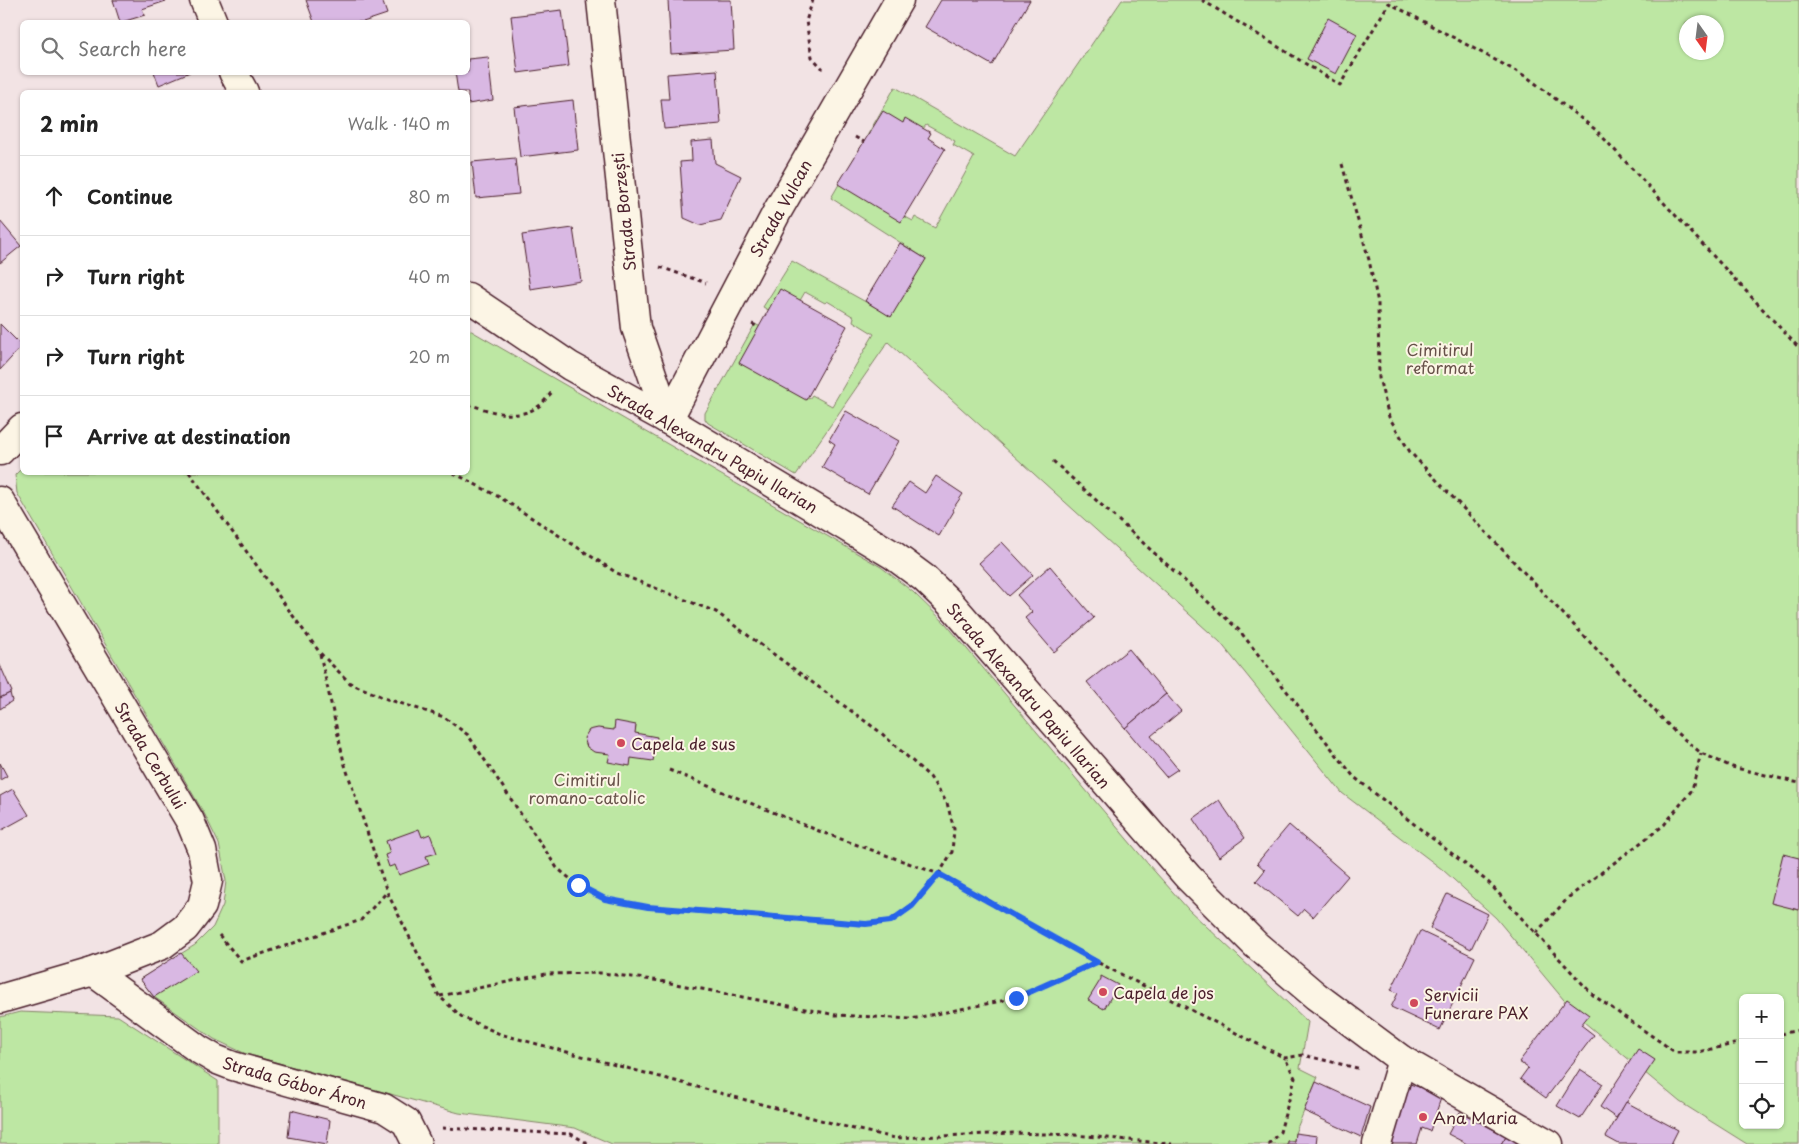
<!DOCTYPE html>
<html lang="en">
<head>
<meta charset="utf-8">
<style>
  body { margin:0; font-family:"Playpen Sans",sans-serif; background:#f2f2f2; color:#222 }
  .controls { position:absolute; right:15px; bottom:15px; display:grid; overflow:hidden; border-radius:8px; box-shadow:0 1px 4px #0004 }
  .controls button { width:45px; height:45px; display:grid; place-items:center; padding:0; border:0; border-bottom:1px solid #e0e0e0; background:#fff; color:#222; font:25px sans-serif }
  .compass { position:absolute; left:1679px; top:15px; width:45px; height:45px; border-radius:50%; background:#fff; box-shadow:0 1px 4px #0004; rotate:166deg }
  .stop { position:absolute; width:15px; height:15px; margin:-11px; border:4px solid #2563eb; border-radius:50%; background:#fff }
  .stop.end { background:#2563eb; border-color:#fff; box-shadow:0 1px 5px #0008 }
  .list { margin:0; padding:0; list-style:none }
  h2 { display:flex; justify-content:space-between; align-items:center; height:65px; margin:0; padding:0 20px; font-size:21px }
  h2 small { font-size:16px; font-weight:400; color:#767676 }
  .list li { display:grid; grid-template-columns:32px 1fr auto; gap:15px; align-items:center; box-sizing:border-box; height:80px; padding:0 20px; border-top:1px solid #e0e0e0 }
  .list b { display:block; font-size:19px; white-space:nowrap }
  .list em { font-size:16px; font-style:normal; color:#767676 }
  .icon { flex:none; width:28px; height:28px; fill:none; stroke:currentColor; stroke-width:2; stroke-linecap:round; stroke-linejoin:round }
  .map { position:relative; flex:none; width:1799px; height:1144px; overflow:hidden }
  .search { position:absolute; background:#fff; box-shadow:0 1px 4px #0004; left:20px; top:20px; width:450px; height:55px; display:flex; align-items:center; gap:12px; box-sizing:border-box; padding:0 18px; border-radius:8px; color:#767676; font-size:19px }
  .panel { position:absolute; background:#fff; box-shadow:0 1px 4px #0004; left:20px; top:90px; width:450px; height:385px; border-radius:8px }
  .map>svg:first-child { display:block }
  .green { fill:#bde7a3; stroke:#848367; fill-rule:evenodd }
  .building { fill:#d9b8e3; stroke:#4a1f2b }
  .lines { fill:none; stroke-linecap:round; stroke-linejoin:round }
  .minor-casing { stroke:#4a1f2b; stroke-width:31 }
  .path { stroke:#4a1f2b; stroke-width:3; stroke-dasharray:4 4; stroke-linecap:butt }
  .minor { stroke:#fcf5e5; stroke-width:28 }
  .route { stroke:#2563eb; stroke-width:6 }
  .poi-dot { fill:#d1495b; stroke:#fcf5e5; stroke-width:2 }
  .labels { text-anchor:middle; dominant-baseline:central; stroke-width:4; stroke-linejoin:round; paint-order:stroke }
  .street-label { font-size:16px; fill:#4a1f2b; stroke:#fcf5e5 }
  .park-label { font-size:16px; fill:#675149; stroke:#fcf5e5 }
  .poi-label { font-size:16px; fill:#4a1f2b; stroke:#fcf5e5; text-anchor:start }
</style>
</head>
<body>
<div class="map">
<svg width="1799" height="1144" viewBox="0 0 1799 1144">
  <rect width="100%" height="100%" fill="#f2e3e4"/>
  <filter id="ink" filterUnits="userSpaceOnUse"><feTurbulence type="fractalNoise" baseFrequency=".02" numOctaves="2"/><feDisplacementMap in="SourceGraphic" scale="10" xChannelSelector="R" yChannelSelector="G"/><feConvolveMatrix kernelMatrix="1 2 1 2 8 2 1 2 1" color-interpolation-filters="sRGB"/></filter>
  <g filter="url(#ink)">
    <g class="green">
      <path d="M 1122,0 L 1799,0 L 1799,1144 L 1747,1144 L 1680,1102 L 1578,1017 L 1496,918 L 1443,870 L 1342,793 L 1220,642 L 888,342 L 796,475 L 708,423 L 705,419 L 705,413 L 755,324 L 779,337 L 777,381 L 809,399 L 812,395 L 832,406 L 874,334 L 853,321 L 854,317 L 827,301 L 825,303 L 805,292 L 788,321 L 763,307 L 792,261 L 891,316 L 926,259 L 831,198 L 860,148 L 882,161 L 883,205 L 913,221 L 915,217 L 935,228 L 974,157 L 953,145 L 955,141 L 926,125 L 923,129 L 905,119 L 888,148 L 867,136 L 895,87 L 1015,156 ZM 1686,22 L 1716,22 L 1716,52 L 1686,52 ZM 1743,998 L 1780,998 L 1780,1125 L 1743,1125 Z"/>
      <path d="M 468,329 L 881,567 L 913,592 L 946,624 L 1148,864 L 1188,909 L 1308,1022 L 1300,1068 L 1318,1077 L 1295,1133 L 1294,1141 L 1287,1141 L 1287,1144 L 612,1144 L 575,1128 L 459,1113 L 246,1054 L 214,1039 L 154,997 L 140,979 L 195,945 L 213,927 L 223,905 L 226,881 L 219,844 L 205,815 L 17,493 L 15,475 L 22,468 L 22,472 L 468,472 Z"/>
      <path d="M 20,1012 L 118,1016 L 218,1081 L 218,1144 L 0,1144 L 0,1017 Z"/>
    </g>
    <g class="building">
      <path d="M 113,0 L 169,0 L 142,9 L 145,15 L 122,22 L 120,22 Z"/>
      <path d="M 306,0 L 382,0 L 387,14 L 363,22 L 314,22 Z"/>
      <path d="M 668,0 L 731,0 L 734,50 L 671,54 Z"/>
      <path d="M 941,0 L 1030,0 L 992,65 L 925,27 Z"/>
      <path d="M 562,10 L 569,66 L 518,73 L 511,16 Z"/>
      <path d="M 1328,18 L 1357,34 L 1336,74 L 1307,59 Z"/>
      <path d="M 488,57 L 493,100 L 468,104 L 468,92 L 458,92 L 455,72 L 468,72 L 468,59 Z"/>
      <path d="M 717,70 L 721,124 L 664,129 L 661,99 L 669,99 L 667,74 Z"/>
      <path d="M 154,72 L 190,72 L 159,85 Z"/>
      <path d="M 573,100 L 578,150 L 520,157 L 514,107 Z"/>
      <path d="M 883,111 L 903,123 L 905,118 L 931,133 L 928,138 L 945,149 L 901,222 L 838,184 Z"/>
      <path d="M 713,140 L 715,163 L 741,176 L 721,220 L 700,225 L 684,218 L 680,162 L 692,161 L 691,142 Z"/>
      <path d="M 515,158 L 519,194 L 476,198 L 472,162 Z"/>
      <path d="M 0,221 L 21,246 L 0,263 Z"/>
      <path d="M 573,228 L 581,281 L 530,289 L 522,235 Z"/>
      <path d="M 900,243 L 926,259 L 891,317 L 865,301 Z"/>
      <path d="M 780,289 L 847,326 L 806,400 L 739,363 Z"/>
      <path d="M 0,324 L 22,346 L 0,370 Z"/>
      <path d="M 846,411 L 899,441 L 868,494 L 822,467 L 835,444 L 829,440 Z"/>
      <path d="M 936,476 L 963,494 L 952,510 L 954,511 L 939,536 L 892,506 L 909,482 L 925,493 Z"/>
      <path d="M 1002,542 L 1033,575 L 1009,596 L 979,563 Z"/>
      <path d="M 1050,566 L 1094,618 L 1054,652 L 1025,618 L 1032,612 L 1017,595 Z"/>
      <path d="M 1129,649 L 1166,694 L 1125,728 L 1087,682 Z"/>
      <path d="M 0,665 L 12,692 L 0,698 Z"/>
      <path d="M 10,693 L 12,701 L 0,709 L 0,698 Z"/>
      <path d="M 1166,694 L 1181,711 L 1151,736 L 1178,769 L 1166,777 L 1125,728 Z"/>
      <path d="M 615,721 L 636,725 L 635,733 L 657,737 L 653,761 L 631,758 L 630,766 L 608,762 L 610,754 L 594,752 L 587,747 L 584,738 L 589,730 L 598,728 L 614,730 Z"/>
      <path d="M 0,763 L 7,776 L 0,780 Z"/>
      <path d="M 13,789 L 29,815 L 0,831 L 0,796 Z"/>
      <path d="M 1219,800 L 1245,838 L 1219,857 L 1193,819 Z"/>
      <path d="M 1289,825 L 1348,876 L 1313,917 L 1304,909 L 1298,916 L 1256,881 L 1265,870 L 1257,863 Z"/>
      <path d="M 419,829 L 422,837 L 430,834 L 437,853 L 426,856 L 429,864 L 399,875 L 395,865 L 389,867 L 385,855 L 390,853 L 386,841 Z"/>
      <path d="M 1783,854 L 1799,858 L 1799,910 L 1771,903 Z"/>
      <path d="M 1447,894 L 1488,914 L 1471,949 L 1430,928 Z"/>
      <path d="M 1420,931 L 1475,957 L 1440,1030 L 1391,1007 L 1398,993 L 1391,990 Z"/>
      <path d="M 181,953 L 196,971 L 154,997 L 140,979 Z"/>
      <path d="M 1101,976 L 1118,985 L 1104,1009 L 1088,1000 L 1101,979 Z"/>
      <path d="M 1567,999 L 1589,1015 L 1581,1025 L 1594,1035 L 1546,1098 L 1520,1079 L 1528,1068 L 1519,1062 Z"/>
      <path d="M 1638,1049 L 1655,1060 L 1616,1118 L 1600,1107 Z"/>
      <path d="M 1580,1069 L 1603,1084 L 1580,1119 L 1557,1106 Z"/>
      <path d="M 1316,1082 L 1370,1107 L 1361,1137 L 1304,1111 Z"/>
      <path d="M 1410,1084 L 1442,1095 L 1430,1131 L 1422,1128 L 1417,1144 L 1389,1144 Z"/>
      <path d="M 1626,1102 L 1678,1130 L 1671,1144 L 1619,1144 L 1606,1137 Z"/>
      <path d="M 291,1110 L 330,1120 L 327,1144 L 288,1137 Z"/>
      <path d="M 1460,1112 L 1506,1136 L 1501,1144 L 1467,1144 L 1448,1134 Z"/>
      <path d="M 1295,1133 L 1317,1136 L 1316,1144 L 1287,1144 L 1287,1141 L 1294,1141 Z"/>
      <path d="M 1506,1136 L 1520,1144 L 1501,1144 Z"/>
    </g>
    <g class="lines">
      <g class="minor-casing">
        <g id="minor">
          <path d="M 204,0 L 213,22"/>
          <path d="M 601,0 L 636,328 L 668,420"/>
          <path d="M 233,72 L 244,92"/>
          <path d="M 468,297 L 570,366 L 668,420 L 893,555 L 924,578 L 951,604 L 1188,877 L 1256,945 L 1316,996 L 1402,1060 L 1549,1144"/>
          <path d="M 668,420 L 778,210 L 899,0"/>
          <path d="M 0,451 L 22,428"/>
          <path d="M 0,501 L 190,821 L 202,850 L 208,881 L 202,906 L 185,928 L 162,945 L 93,972 L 0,999"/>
          <path d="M 93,972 L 198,1049 L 215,1059 L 233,1066 L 384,1108 L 406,1122 L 417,1144"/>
          <path d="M 1377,1144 L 1402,1060"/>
        </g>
      </g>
      <g class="path">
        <path d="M 813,0 L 806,21 L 812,57 L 823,69"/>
        <path d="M 1202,0 L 1340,85 L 1389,3 L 1527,77 L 1596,130 L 1799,348"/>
        <path d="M 855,137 L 864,142"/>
        <path d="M 1342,164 L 1369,260 L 1378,303 L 1379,378 L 1389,417 L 1410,452 L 1673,730 L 1701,753 L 1732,767 L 1799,783"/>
        <path d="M 660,267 L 706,283"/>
        <path d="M 752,324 L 759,327"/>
        <path d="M 468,404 C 490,411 517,422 539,406 C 544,402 548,396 553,391"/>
        <path d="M 1053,461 L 1239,630 L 1354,777 L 1488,882 L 1593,995 L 1675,1052 L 1698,1052 L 1743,1042"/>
        <path d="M 189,472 L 320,653 L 350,683 L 387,699 L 444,717 L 468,735 L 557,868 L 578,885 L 605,899 L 648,907 L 866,924 L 891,921 L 912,906 L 939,874 L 952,852 L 954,829 L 947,803 L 930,777 L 880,732 L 716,612 L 617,573 L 501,498 L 452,472"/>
        <path d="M 320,654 L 344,762 L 387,892 L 439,996 L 462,1017 L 500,1034 L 854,1129 L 895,1138 L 1013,1133 L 1075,1135 L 1172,1144"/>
        <path d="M 669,770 L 824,833 L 939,874 L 1097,962 L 1285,1058 L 1303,1055 L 1361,1069"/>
        <path d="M 1536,933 L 1569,897 L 1664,825 L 1692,790 L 1701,753"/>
        <path d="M 219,935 L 241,961 L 361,920 L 387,892"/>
        <path d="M 440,996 L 546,974 L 602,973 L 660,981 L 836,1015 L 911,1019 L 1016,998 L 1097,962"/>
        <path d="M 1780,1034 L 1799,1030"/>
        <path d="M 442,1128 L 571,1134 L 589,1144"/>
        <path d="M 1268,1144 L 1280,1132 L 1295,1078 L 1285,1058"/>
      </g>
      <use href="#minor" class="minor"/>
    </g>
  </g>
  <g class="lines" filter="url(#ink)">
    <path class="route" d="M 578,885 L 605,899 L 648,907 L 866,924 L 891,921 L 912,906 L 939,874 L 1097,962 L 1016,998"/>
  </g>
  <g class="poi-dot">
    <circle cx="621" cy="743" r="5"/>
    <circle cx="1103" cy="992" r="5"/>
    <circle cx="1414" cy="1003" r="5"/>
    <circle cx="1423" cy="1117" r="5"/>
  </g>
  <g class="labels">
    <g class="street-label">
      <text transform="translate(780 208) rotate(-61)">Strada Vulcan</text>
      <text transform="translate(623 212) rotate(-96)">Strada Borzești</text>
      <text transform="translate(713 448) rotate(30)">Strada Alexandru Papiu Ilarian</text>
      <text transform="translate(1029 695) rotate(49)">Strada Alexandru Papiu Ilarian</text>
      <text transform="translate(151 755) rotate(59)">Strada Cerbului</text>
      <text transform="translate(295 1082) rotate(16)">Strada Gábor Áron</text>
    </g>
    <g class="park-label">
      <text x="1440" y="349">Cimitirul<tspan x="1440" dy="18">reformat</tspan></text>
      <text x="587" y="779">Cimitirul<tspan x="587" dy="18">romano-catolic</tspan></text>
    </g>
    <g class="poi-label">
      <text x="631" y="743">Capela de sus</text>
      <text x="1113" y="992">Capela de jos</text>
      <text x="1424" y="994">Servicii<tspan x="1424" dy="18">Funerare PAX</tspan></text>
      <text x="1433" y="1117">Ana Maria</text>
    </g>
  </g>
</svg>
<div class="controls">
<button>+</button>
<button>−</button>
<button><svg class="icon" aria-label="locate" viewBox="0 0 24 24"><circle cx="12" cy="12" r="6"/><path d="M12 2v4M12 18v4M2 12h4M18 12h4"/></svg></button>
</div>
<svg class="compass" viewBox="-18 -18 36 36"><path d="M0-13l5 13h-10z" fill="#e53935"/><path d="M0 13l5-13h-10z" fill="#767676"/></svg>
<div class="stop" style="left:578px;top:885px"></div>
<div class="stop end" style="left:1016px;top:998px"></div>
<div class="search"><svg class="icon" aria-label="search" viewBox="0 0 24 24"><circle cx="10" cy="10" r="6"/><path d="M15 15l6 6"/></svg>Search here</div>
<section class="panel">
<h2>2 min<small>Walk · 140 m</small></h2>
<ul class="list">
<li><svg class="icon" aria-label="ahead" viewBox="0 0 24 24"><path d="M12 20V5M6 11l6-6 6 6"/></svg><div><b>Continue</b></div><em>80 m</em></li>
<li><svg class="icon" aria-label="right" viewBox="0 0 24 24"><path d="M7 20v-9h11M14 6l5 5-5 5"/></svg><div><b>Turn right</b></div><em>40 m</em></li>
<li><svg class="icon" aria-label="right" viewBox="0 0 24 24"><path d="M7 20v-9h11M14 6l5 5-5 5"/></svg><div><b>Turn right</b></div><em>20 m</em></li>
<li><svg class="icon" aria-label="arrive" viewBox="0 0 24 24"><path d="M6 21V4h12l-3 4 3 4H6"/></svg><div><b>Arrive at destination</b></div></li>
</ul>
</section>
</div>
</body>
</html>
